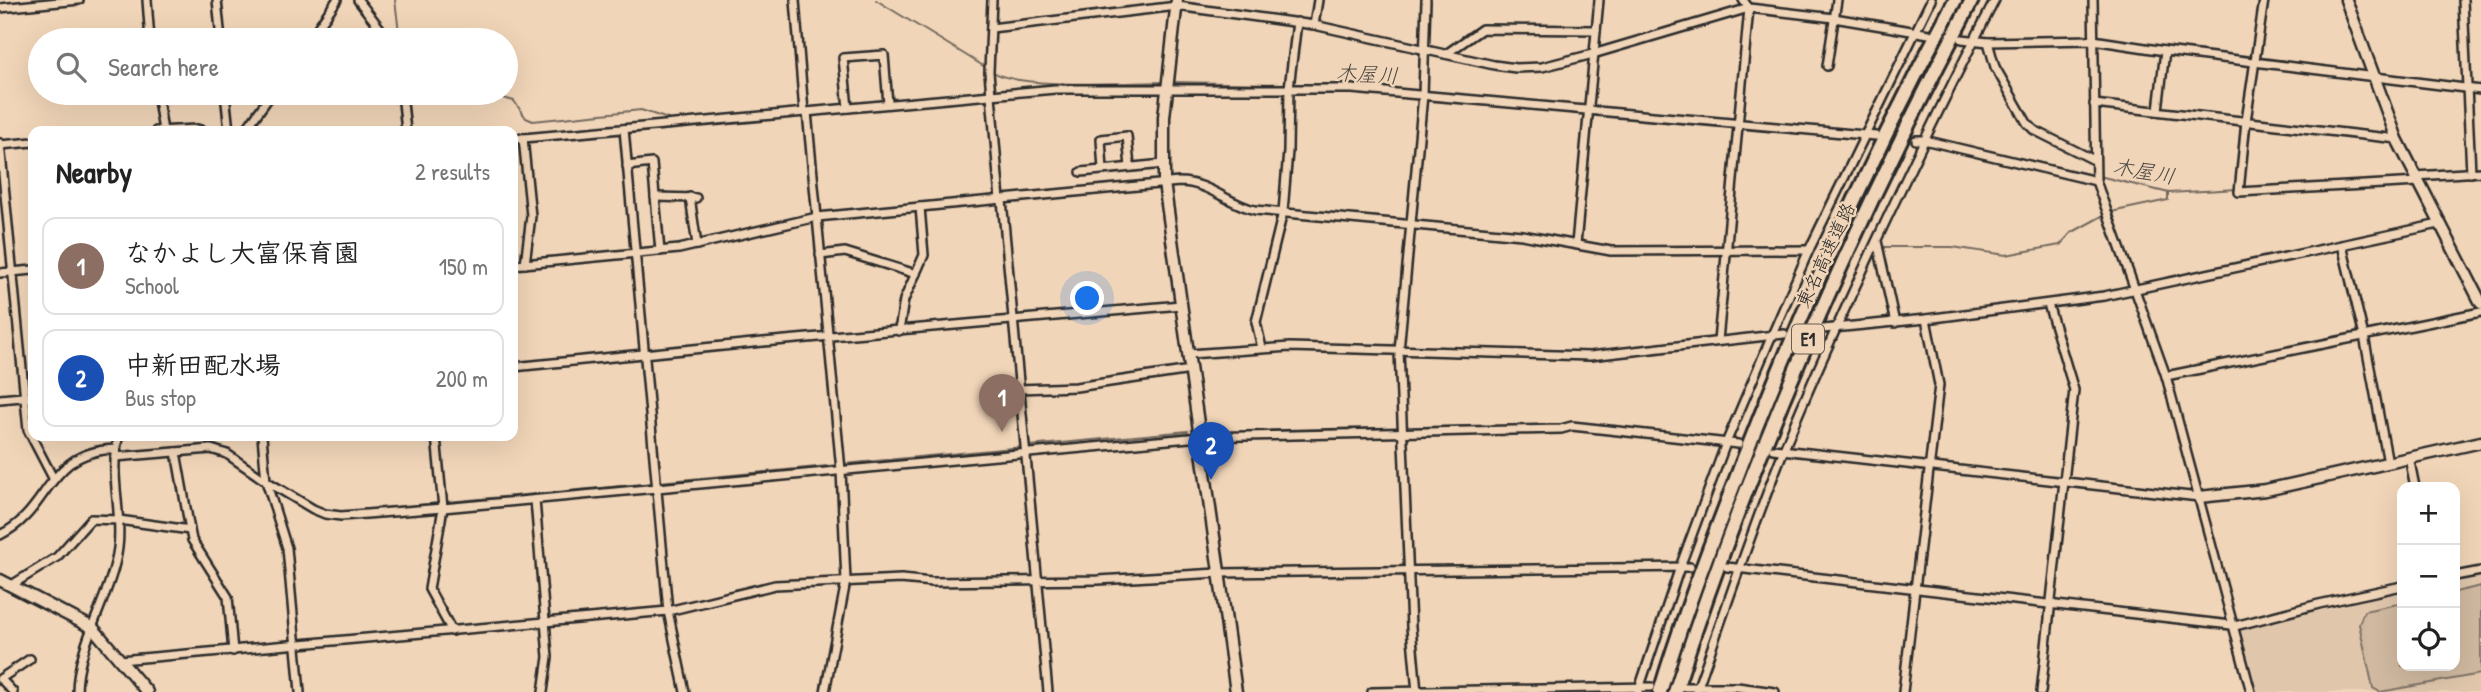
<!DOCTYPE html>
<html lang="en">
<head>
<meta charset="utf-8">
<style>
  body { margin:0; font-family:"Patrick Hand","Klee One",sans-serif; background:#f6f6f6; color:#222 }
  .controls { position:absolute; right:21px; bottom:21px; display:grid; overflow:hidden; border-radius:14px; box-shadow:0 7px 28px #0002 }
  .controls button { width:63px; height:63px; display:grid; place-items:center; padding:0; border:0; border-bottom:2px solid #e0e0e0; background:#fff; color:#222; font:35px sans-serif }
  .you { position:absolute; left:1088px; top:299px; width:24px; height:24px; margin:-18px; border:5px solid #fff; border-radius:50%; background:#1a73e8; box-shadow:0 0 0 10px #1a73e833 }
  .badge { display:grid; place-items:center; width:46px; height:46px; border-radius:50%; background:#c8321e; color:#fff; font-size:23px; font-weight:700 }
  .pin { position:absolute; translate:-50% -58px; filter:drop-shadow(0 2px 4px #0008) }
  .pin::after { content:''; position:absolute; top:37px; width:24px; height:21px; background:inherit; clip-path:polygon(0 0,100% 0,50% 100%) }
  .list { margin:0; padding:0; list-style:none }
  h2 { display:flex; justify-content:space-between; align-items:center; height:91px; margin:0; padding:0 28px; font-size:30px }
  h2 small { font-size:23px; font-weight:400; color:#767676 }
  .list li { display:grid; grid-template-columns:46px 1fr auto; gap:21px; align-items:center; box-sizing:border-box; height:98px; margin:0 14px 14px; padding:0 14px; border:2px solid #e0e0e0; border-radius:14px }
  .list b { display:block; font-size:26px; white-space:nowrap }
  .list p { margin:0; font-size:23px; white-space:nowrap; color:#767676 }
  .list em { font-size:23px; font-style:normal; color:#767676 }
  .icon { flex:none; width:38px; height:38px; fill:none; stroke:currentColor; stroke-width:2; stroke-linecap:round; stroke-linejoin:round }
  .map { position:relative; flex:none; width:2481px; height:692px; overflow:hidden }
  .search { position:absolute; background:#fff; box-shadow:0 7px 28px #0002; left:28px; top:28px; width:490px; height:77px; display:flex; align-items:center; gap:18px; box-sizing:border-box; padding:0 24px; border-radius:38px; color:#767676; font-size:26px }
  .panel { position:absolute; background:#fff; box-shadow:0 7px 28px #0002; left:28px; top:126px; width:490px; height:315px; border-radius:14px }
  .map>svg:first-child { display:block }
  .built { fill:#e0c7ac }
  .pitch { fill:#d0b9a0; stroke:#7e7266; stroke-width:2 }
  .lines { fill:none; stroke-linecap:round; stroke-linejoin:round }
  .stream { stroke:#73695e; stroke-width:2 }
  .street-tunnel { stroke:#c9b39c; stroke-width:7; stroke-dasharray:7 3.5; stroke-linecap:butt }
  .street-casing { stroke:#2b2b2b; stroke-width:12 }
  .secondary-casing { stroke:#2b2b2b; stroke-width:15 }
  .highway-casing { stroke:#2b2b2b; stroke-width:18 }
  .street { stroke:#f1d5b8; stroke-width:7 }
  .secondary { stroke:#f1d5b8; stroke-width:10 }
  .highway { stroke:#f1d5b8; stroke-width:12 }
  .labels { text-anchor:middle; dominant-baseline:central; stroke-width:5; stroke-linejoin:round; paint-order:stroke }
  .shield { fill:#f1d5b8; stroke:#665e55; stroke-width:2 }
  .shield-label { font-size:18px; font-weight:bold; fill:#2b2b2b }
  .street-label { font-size:19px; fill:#2b2b2b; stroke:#f1d5b8 }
  .water-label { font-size:21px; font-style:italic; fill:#494540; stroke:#f1d5b8 }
</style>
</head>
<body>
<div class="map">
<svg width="2481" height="692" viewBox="0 0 2481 692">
  <rect width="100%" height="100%" fill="#f1d5b8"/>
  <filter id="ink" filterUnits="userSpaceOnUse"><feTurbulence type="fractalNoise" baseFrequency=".0143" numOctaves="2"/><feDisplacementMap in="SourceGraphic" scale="14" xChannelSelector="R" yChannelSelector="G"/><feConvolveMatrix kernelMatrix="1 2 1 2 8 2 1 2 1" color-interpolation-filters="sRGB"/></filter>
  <g filter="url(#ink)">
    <path class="built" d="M 2481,574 L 2481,692 L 2255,692 L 2239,629 L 2402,592 L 2402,666 L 2455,666 L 2455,580 Z"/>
    <path class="pitch" d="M 2481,586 L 2481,674 L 2380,692 L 2373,688 L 2359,624 L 2364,611 L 2402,603 L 2402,666 L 2455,666 L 2455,592 Z"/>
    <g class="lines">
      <g class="stream">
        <path d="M 395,0 L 400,40"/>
        <path d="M 876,0 L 985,67"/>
        <path d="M 993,72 C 1023,90 1126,82 1164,82"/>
        <path d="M 1173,82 L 1287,84"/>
        <path d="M 1292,84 L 1358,85 L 1420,91"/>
        <path d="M 1425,91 L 1587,106"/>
        <path d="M 485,93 L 514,101 L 526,118 L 533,121 L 641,110 L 668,119"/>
        <path d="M 1592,107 L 1737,120"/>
        <path d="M 1742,120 L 1862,131"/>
        <path d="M 1871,132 L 1877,132"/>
        <path d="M 1928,137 L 2093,175"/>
        <path d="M 2099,176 L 2169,193 L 2238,189"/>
        <path d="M 1189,179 L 1207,184 L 1232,197"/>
        <path d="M 2111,212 L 2168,200 L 2168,194"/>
        <path d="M 1363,217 L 1407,220"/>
        <path d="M 1417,221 L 1522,231 L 1572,239"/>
        <path d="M 699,241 L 813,214"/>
        <path d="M 1581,241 L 1609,246 L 1703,247"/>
        <path d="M 675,246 L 694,242"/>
        <path d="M 1880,247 L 1952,247 L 2006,255 L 2060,245 L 2071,233 L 2104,215"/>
        <path d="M 1029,446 L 1188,431"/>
        <path d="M 120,453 L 202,445 L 215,445 L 228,451"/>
        <path d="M 233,454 L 263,473"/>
        <path d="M 89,458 L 114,453"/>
        <path d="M 844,464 L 1023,447"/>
        <path d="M 73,466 L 84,460"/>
        <path d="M 268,476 L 311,504"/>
        <path d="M 659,482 L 838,465"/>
        <path d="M 447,502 L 654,483"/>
        <path d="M 339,512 L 441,503"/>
        <path d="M 0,539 C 19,530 28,521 40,504"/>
      </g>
      <path class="street-tunnel" d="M 1882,137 L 1916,140"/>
      <g class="street-casing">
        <g id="street">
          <path d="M 147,0 L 150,40"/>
          <path d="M 217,0 L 221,40"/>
          <path d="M 358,0 L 389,40"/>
          <path d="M 795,0 L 804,112"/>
          <path d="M 992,0 L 989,72 L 1000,200"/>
          <path d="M 2093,0 L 2096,181 L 2166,376 L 2251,692"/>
          <path d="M 2264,0 L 2246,121 L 2239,192 L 2419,182"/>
          <path d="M 2463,0 L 2471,173"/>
          <path d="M 0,8 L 79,0"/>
          <path d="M 1314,25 L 1318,0"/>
          <path d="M 991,28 L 1177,6 L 1314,25 L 1494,65 L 1516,68 L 1542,67 L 1593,54 L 1749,8 L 1834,18 L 1929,34"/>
          <path d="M 1962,39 L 1988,42 L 2093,40 L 2165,51 L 2481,90"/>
          <path d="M 309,40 L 337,0"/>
          <path d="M 1988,42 L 1995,67 L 2027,123 L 2034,130 L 2094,160"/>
          <path d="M 1446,54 L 1482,29 L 1596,30"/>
          <path d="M 1827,66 L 1837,0"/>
          <path d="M 157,93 L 163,131"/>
          <path d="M 225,93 L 229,131"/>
          <path d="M 402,93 L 406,131"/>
          <path d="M 2094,104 L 2397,139"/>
          <path d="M 848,108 L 843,58 L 884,55 L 888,104"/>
          <path d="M 2158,110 L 2165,51"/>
          <path d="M 807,112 L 841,470 L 846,581 L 825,692"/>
          <path d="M 624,129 L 668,611 L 685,692"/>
          <path d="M 156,131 L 197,129 L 204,131"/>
          <path d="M 245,131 L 272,93"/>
          <path d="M 523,138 L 531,216 L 525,264"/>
          <path d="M 513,139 L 1055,89 L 1352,89 L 1876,136"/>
          <path d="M 1916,140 L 1924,140 L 2096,181"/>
          <path d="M 0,143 L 28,430 L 53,478"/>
          <path d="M 0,145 L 33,142"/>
          <path d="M 627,166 L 652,163 L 660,251"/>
          <path d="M 1103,170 L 1101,139 L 1127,136 L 1130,167"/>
          <path d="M 1081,172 L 1164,164"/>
          <path d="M 2415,176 L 2481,172"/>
          <path d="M 655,197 L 696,198"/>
          <path d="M 690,197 L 697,245"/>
          <path d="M 1002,200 L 1048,692"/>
          <path d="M 1877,241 L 1895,323"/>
          <path d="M 1576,244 L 1599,0"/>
          <path d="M 2342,245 L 2364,336 L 2388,463"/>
          <path d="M 820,255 L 845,252 L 916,274"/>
          <path d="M 513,265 L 679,249 L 817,217 L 1179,182 C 1209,182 1228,204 1255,210 L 1522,235 L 1611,251 L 1809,250"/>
          <path d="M 0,273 L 33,270"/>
          <path d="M 1823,329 L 1926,319 L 2104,296 L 2439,224"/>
          <path d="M 899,331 L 904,300 L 924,255 L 920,207"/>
          <path d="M 1718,341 L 1749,8 L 1743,0"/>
          <path d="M 1262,348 L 1256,322 L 1283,212 L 1288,151 L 1289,88 L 1297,22"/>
          <path d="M 1189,354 L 1290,347 L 1590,356 L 1784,334"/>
          <path d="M 513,367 L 763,342 L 1181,305"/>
          <path d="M 2166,376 L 2481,312"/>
          <path d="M 1019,389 L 1076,387 L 1191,370"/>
          <path d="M 0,399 L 33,396"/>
          <path d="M 262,436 L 266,481 L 287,548 L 300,692"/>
          <path d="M 436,436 L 443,508 L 429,589 L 452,631"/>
          <path d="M 1773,449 L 2199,497"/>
          <path d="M 115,457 L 211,449 L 227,454 L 266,481 L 313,509 L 325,514 L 341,516 L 443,508 L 1200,437 L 1561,429 L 1572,426 L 1738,444"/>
          <path d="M 2409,457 L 2415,487"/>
          <path d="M 535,500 L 548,657 L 543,692"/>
          <path d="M 190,530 L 192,540 L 228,597 L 233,651"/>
          <path d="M 0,535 C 51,511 45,451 116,449"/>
          <path d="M 1727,567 L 2231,625"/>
          <path d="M 2455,576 L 2481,571"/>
          <path d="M 10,586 L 57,557 L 91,519 L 119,520 L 190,530 L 176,452"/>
          <path d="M 2235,626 L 2319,604 L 2402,586"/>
          <path d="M 120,660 L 668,611 L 775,585 L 901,579 L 932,582 L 1098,580 L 1218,573 L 1690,567"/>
          <path d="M 0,679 L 30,659"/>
          <path d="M 1,679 L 13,692"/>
          <path d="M 1685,687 L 1737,687 L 1775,692"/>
          <path d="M 77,692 C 77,644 112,594 118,548 C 123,511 108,472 119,436"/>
          <path d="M 1372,692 L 1651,687"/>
          <path d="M 1417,692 L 1411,627 L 1399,351 L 1423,95 L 1426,0"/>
          <path d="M 1638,692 L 1680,567 L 1726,443 L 1772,335 L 1809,250 L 1931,0"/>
          <path d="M 1696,692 C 1725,612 1751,531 1783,452 C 1810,383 1842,316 1873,248 C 1912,165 1952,82 1995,0"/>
          <path d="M 1903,692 L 1939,385 L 1926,319"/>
          <path d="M 2041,692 L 2074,390 L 2048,304"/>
        </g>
      </g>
      <g class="secondary-casing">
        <g id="secondary">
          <path d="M 1177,0 L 1164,117 L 1164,183 L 1236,692"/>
          <path d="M 2346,0 L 2397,139 L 2481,303"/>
          <path d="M 2199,497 L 2266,490 L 2481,442"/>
          <path d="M 0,580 L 93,628 L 147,692"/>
        </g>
      </g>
      <g class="highway-casing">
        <g id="highway">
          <path d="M 1660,692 C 1680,626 1704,561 1729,497 C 1793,327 1869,160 1955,0"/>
          <path d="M 1675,692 C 1752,452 1855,222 1972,0"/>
        </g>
      </g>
      <use href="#street" class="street"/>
      <use href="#secondary" class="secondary"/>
      <use href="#highway" class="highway"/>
    </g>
  </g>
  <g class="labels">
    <rect class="shield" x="1792" y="324.5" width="32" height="29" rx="5"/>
    <g class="shield-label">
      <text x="1808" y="339">E1</text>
    </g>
    <g class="street-label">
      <text transform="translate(1825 255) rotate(-65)">東名高速道路</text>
    </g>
    <g class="water-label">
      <text transform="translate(1367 74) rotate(3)">木屋川</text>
      <text transform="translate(2144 171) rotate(10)">木屋川</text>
    </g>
  </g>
</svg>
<div class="controls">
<button>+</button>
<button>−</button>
<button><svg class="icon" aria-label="locate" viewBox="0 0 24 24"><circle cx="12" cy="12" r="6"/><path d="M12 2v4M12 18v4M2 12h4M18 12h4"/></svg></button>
</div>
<div class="you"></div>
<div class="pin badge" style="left:1002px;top:432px;background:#8d6e63">1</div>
<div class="pin badge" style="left:1211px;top:480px;background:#1a4fb4">2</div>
<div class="search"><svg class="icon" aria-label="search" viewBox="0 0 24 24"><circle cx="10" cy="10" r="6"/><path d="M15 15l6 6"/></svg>Search here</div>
<section class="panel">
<h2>Nearby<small>2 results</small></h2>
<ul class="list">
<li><span class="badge" style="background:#8d6e63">1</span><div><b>なかよし大富保育園</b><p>School</p></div><em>150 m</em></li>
<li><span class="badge" style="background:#1a4fb4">2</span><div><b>中新田配水場</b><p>Bus stop</p></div><em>200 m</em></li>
</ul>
</section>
</div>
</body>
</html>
